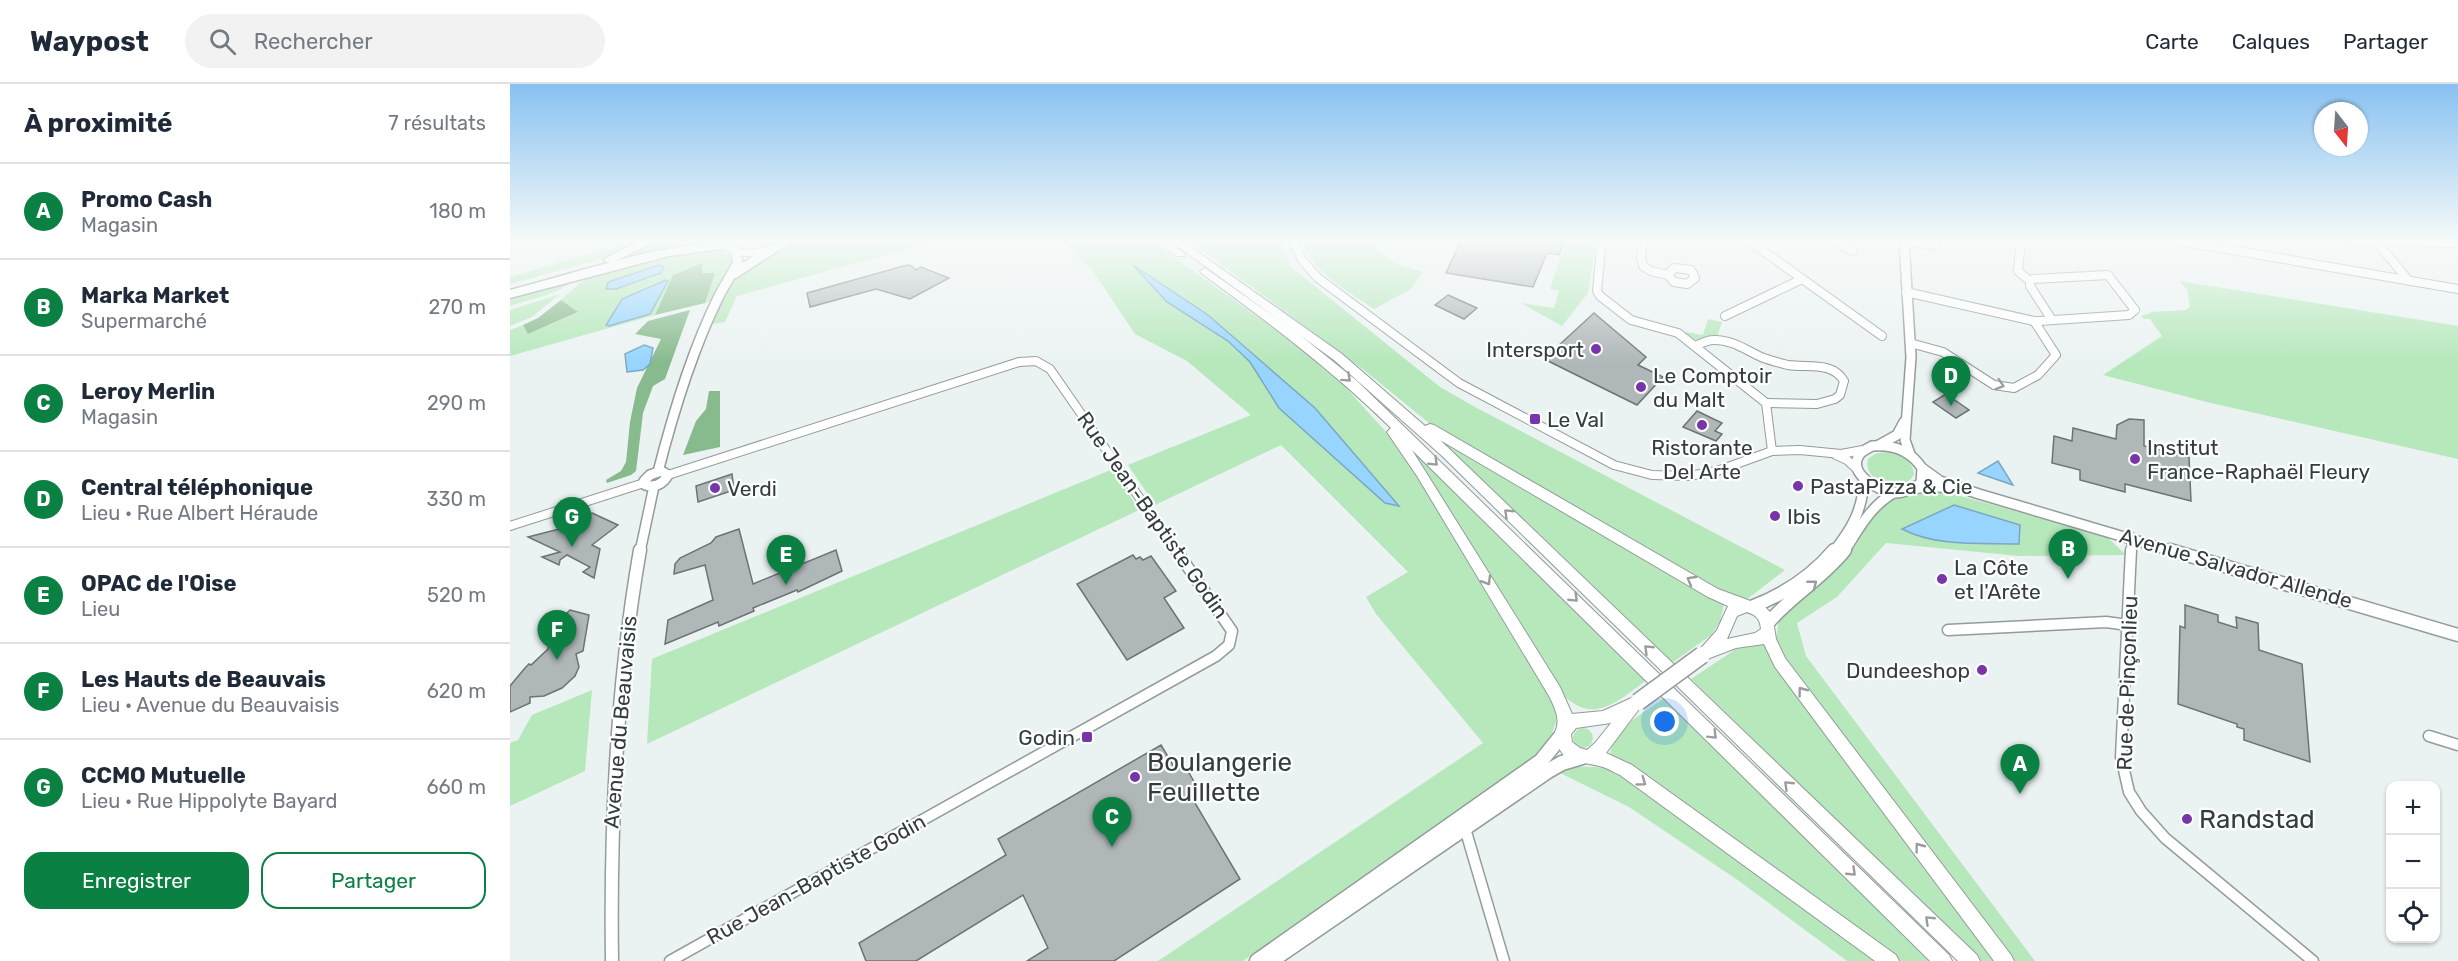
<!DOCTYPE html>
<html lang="fr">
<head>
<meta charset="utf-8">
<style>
  body { margin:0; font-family:Rubik,sans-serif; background:#f2f2f3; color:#1f2937 }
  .controls { position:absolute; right:18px; bottom:18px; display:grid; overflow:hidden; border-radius:12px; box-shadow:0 2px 4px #0004 }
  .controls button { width:54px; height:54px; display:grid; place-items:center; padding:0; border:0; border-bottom:2px solid #e0e1e3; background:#fff; color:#1f2937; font:30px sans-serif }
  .compass { position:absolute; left:1804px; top:18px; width:54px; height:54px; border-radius:50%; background:#fff; box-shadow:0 2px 4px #0004; rotate:163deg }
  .you { position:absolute; left:1155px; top:638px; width:21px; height:21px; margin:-15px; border:4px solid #fff; border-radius:50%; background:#1a73e8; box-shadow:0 0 0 9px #1a73e833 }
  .badge { display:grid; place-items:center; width:39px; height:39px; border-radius:50%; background:#0b8043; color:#fff; font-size:20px; font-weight:700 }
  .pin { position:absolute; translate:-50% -50px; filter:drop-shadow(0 2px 3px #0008) }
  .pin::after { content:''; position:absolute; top:32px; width:21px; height:18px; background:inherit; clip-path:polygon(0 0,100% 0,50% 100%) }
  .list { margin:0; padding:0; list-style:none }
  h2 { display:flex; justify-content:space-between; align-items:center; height:78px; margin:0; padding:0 24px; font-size:26px }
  h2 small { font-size:20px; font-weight:400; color:#747a83 }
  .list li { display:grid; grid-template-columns:39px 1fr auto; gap:18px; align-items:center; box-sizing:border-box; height:96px; padding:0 24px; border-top:2px solid #e0e1e3 }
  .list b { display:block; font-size:22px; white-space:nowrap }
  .list p { margin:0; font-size:20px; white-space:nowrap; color:#747a83 }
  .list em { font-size:20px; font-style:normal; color:#747a83 }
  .actions { display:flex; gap:12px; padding:18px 24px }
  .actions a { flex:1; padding:14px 0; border:2px solid #0b8043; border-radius:18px; text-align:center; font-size:21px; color:#0b8043 }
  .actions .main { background:#0b8043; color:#fff }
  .icon { flex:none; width:33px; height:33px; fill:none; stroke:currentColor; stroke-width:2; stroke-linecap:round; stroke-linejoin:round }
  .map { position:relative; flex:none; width:1948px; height:877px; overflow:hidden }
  header { display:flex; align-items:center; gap:36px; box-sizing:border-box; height:84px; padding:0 30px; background:#fff; border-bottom:2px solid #e0e1e3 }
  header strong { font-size:28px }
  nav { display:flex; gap:33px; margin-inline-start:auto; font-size:21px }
  .search { width:420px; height:54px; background:#f2f2f3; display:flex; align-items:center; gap:15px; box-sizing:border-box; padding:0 21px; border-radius:33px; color:#747a83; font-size:22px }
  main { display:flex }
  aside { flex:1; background:#fff }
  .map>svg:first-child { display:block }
  .green { fill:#b6e8bb }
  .forest { fill:#87ba8c }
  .water { fill:#98d5fe; stroke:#7ba7c3; stroke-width:1.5 }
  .building { fill:#b0b7b9; stroke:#6d7375; stroke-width:1.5 }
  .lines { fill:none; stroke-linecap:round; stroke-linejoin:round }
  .minor-far1-casing { stroke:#949b9b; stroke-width:10 }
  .minor-casing { stroke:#949b9b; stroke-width:13 }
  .tertiary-far1-casing { stroke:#949b9b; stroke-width:12 }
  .tertiary-casing { stroke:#949b9b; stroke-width:15 }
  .secondary-casing { stroke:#949b9b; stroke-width:17 }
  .primary-casing { stroke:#949b9b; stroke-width:2 }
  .motorway-casing { stroke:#949b9b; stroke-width:3 }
  .minor-far1 { stroke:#fff; stroke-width:8 }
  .minor { stroke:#fff; stroke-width:10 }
  .tertiary-far1 { stroke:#fff; stroke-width:9 }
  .tertiary { stroke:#fff; stroke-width:12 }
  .secondary { stroke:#fff; stroke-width:14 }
  .primary { fill:#fff; fill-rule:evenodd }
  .motorway { fill:#fff; fill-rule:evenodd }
  .primary-bridge-casing { stroke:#949b9b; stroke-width:19; stroke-linecap:butt }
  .primary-bridge { stroke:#fff; stroke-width:16 }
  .oneway { stroke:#9b9d9c }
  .poi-dot { fill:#7735a9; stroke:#fcffff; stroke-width:2 }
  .labels { text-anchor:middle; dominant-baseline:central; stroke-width:4.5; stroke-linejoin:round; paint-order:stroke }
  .poi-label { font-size:21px; fill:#373b3a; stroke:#fcffff; text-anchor:start }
  .street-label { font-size:21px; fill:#373b3a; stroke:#fcffff }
  .near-poi-label { font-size:26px; fill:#373b3a; stroke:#fcffff; text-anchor:start }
</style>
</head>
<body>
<header>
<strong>Waypost</strong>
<div class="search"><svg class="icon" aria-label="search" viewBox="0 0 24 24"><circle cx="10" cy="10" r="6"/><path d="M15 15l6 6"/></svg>Rechercher</div>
<nav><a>Carte</a><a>Calques</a><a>Partager</a></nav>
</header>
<main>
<aside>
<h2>À proximité<small>7 résultats</small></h2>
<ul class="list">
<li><span class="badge">A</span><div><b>Promo Cash</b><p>Magasin</p></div><em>180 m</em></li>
<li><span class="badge">B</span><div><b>Marka Market</b><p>Supermarché</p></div><em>270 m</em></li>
<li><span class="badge">C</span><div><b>Leroy Merlin</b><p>Magasin</p></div><em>290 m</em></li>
<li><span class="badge">D</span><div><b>Central téléphonique</b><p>Lieu · Rue Albert Héraude</p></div><em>330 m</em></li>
<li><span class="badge">E</span><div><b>OPAC de l'Oise</b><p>Lieu</p></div><em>520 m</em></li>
<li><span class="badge">F</span><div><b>Les Hauts de Beauvais</b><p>Lieu · Avenue du Beauvaisis</p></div><em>620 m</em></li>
<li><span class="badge">G</span><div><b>CCMO Mutuelle</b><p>Lieu · Rue Hippolyte Bayard</p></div><em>660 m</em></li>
</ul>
<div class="actions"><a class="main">Enregistrer</a><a>Partager</a></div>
</aside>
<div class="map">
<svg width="1948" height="877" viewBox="0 0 1948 877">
  <rect width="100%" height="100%" fill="#ebf3f2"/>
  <g class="green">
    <path d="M 128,156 L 135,156 L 95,174 L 0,200 L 0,193 Z"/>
    <path d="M 144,156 L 182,156 L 100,178 Z"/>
    <path d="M 292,156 L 429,156 L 227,212 L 215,238 L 201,240 C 217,204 225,188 262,168 C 271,163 283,161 292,156 Z"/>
    <path d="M 549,156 L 640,156 L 777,254 L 836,304 L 898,372 L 1048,623 L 1047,634 L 1037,666 L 733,877 L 648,877 L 973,659 L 866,530 L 856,513 L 898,488 L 771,361 L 645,421 L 618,381 L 741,331 L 677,277 L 625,250 L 585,190 L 557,160 Z"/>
    <path d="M 678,156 L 769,156 L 781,183 L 930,303 L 965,323 L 1275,486 L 1236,516 L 1216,511 L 925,344 L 854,286 Z"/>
    <path d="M 792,156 L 855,156 L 884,179 L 913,188 L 901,205 L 864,225 C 837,206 802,189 792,156 Z"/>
    <path d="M 1056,156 L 1086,156 L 1078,209 L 1052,242 L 1011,219 L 1044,224 L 1049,207 L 1040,205 Z"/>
    <path d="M 197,165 L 209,166 L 222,172 L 221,183 L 200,217 L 195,219 L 205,189 L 192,189 L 192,179 L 163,191 L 145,231 L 0,272 L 0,246 L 13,241 L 18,250 L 67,229 L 51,216 L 71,198 L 81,193 L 175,168 Z"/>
    <path d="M 65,195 C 48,211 21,215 0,222 L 0,213 Z"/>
    <path d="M 1670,197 L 1948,242 L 1948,375 L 1701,319 L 1593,291 L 1652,252 L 1640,235 L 1634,235 L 1631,232 L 1642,228 L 1676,226 L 1680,223 L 1677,206 Z"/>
    <path d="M 50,210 L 22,233 L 0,242 L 0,226 Z"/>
    <path d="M 1198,235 L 1212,238 L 1207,253 L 1182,256 L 1169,247 L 1193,251 Z"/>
    <path d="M 925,353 L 1214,520 L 1210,538 L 1201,551 L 1162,579 Z"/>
    <path d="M 1374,368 C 1388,369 1402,375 1404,390 C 1395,412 1351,398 1358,375 L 1365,370 Z"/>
    <path d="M 911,372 L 1137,596 C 1108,616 1085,642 1053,611 L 907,374 Z"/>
    <path d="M 603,385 L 629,426 L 137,660 L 142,575 Z"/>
    <path d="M 1425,405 L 1596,452 L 1616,471 L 1509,472 L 1376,459 L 1327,513 L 1287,539 L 1296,572 L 1525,877 L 1505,877 L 1271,570 L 1266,559 L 1269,531 L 1320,491 L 1346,461 L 1368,423 L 1379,414 Z"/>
    <path d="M 1255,560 L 1490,877 L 1471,877 L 1181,595 L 1226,565 Z"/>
    <path d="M 82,606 L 75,687 L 0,722 L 0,659 L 8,656 L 22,631 Z"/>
    <path d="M 1153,615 L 1422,877 L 1388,877 L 1100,672 C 1102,645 1133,629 1153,615 Z"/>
    <circle cx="1073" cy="654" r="10"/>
    <path d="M 1064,682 L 1102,684 L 1364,877 L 1337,877 L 1229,797 L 1119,723 L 1048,688 Z"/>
  </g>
  <g class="forest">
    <path d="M 192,179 L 192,189 L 205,189 L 195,219 L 145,231 L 163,191 Z"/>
    <path d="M 51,216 L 68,228 L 18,250 L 13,241 L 28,234 Z"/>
    <path d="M 180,226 L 155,295 L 143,302 L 133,329 L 126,387 L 121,391 L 97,399 L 96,396 L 111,387 L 116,378 L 120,338 L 127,304 L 151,255 L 125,250 L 138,237 Z"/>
    <path d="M 199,307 L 210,307 L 210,363 L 173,371 L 186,337 L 196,325 Z"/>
  </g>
  <g class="water">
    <path d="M 149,181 L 154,183 L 151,189 L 106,205 L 96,205 L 98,198 Z"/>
    <path d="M 623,181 L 698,231 L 805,324 L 889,422 L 875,419 L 769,324 L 740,278 L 718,257 L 657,218 Z"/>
    <path d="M 156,196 L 158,197 L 140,230 L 99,242 L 96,241 L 112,215 Z"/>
    <path d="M 134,261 L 143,264 L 140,280 L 133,286 L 117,288 L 115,270 Z"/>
    <path d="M 1488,377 L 1503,401 L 1468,389 Z"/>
    <path d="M 1444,421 L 1510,441 L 1509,460 C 1472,459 1426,463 1392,445 Z"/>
  </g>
  <g class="building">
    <path d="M 951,156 L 1054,156 L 1049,171 L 1037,169 L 1023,203 L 936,189 Z"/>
    <path d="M 397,181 L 402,182 L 406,186 L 411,183 L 439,194 L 400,215 L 366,205 L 300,223 L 297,209 Z"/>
    <path d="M 938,211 L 967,224 L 954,235 L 925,221 Z"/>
    <path d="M 1084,229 L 1136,273 L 1128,281 L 1153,293 L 1127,321 L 1034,275 Z"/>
    <path d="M 1436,310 L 1459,326 L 1446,334 L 1423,318 Z"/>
    <path d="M 1187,327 L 1212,339 L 1205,347 L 1212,350 L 1206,357 L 1173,343 Z"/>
    <path d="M 1619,335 L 1634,336 L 1634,362 L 1679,373 L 1681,417 L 1615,400 L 1615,408 L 1570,396 L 1570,386 L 1542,379 L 1544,352 L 1562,357 L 1563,344 L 1606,355 L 1607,341 Z"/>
    <path d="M 222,390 L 224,406 L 188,418 L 186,402 Z"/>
    <path d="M 82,429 L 108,441 L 82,461 L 90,465 L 84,494 L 73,488 L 80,483 L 57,471 L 50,476 L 49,481 L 32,473 L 50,468 L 18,453 L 49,445 L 56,449 Z"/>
    <path d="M 229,445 L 243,500 L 326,466 L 332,487 L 288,508 L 287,506 L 243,524 L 244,527 L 209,542 L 208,538 L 155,560 L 158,536 L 203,516 L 195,481 L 164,490 L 165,480 L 170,474 L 201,459 L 206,453 Z"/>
    <path d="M 623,471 L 626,475 L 630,473 L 633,476 L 641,472 L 666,507 L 654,514 L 674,544 L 617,576 L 567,500 Z"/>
    <path d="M 1675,521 L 1708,531 L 1708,538 L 1727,544 L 1726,533 L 1748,539 L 1749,566 L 1792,580 L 1800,678 L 1734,656 L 1734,645 L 1727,643 L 1727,640 L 1668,620 L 1670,542 L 1675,544 Z"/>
    <path d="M 60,526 L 79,531 L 73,567 L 66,570 L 69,583 L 65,592 L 52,604 L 34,612 L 20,613 L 20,619 L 0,628 L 0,602 L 15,584 L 19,580 L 21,581 L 38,565 L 43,542 Z"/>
    <path d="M 651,661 L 666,686 L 675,682 L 690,708 L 682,714 L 730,795 L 604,877 L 517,877 L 538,864 L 513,811 L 406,877 L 356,877 L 349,859 L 496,771 L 488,755 Z"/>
  </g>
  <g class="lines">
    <g class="minor-far1-casing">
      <g id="minor-far1">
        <path d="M 782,156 L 792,176 L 808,194 L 949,299 L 1104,381 L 1142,391 L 1179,392 L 1207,387 L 1262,367 L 1290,366 L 1331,370 L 1353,366"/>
        <path d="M 1092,156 L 1087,207 L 1090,212 L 1121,236 L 1168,249 L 1256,319 L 1262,367"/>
        <path d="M 1133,156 L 1131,173 L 1133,182 L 1141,187 L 1158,191"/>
        <path d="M 1238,156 L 1372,252"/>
        <path d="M 1322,156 L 1343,167"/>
        <path d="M 1511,156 L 1508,187 L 1520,197"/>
        <path d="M 1664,156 L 1948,205"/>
        <path d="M 1825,156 L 1948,159"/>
        <path d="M 1865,156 L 1899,197"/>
        <path d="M 1394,157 L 1426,161"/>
        <path d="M 1164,184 L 1181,186 L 1185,194 L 1177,200 L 1164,198 L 1158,191 Z"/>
        <path d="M 1396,208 L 1524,237 L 1529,237 L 1619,231 L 1625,226 L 1598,191 L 1523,195 L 1520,197 L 1520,202 L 1542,236"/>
        <path d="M 1215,232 L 1290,196"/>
        <path d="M 1400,259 L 1433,268 L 1484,301 L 1504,304 L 1528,291 L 1546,271 L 1524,237"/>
        <path d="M 1185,262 C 1190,260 1197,256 1203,256 C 1221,255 1236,266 1251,273 C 1259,276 1270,279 1278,281 C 1298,284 1322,277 1334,297 L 1330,311 L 1325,315 L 1307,320 L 1256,319"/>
        <path d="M 1326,371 L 1337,376 L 1348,386"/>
        <path d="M 158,391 L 509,278 L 526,277 L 540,285 L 667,468"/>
        <path d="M 0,442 L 134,399"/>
        <path d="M 1621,468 L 1622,453"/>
      </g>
    </g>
    <g class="minor-casing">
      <g id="minor">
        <path d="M 1621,466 L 1611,673 L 1619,708 L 1631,727 L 1655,754 L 1803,877"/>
        <path d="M 1438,546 L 1596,538 L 1618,541"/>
        <path d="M 1919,652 L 1948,661"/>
        <path d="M 954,741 L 994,877"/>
        <path d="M 160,877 L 706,572 L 719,561 L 722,547 L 666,466"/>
      </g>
    </g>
    <g class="tertiary-far1-casing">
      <g id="tertiary-far1">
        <path d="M 1394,156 L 1401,273 L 1395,356 L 1400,370"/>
        <path d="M 224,190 L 264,164"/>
        <path d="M 1369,361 L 1387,351 L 1394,338"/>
        <path d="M 1362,362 C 1383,360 1400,366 1412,384 L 1411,399 C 1403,404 1395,409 1385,409 C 1370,408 1335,389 1350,370 C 1352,367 1359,364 1362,362 Z"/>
        <path d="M 1412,384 L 1430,397 L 1469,410 L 1665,468"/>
        <path d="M 151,387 L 158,391 C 153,400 145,404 135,401 L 134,397 L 140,391 Z"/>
        <path d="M 148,388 C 163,329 181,269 208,214 C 214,202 222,190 228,178 L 225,167"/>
        <path d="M 1404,405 L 1418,402 L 1439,404"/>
        <path d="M 130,468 L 144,402"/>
        <path d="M 1323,468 C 1342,445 1353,425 1354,395"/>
        <path d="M 1334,468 C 1349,445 1360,422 1385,408"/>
      </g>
    </g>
    <g class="tertiary-casing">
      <g id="tertiary">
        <path d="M 1660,466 L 1948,551"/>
        <path d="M 1241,523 C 1273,511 1302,492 1324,466"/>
        <path d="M 1259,538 C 1282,511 1313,494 1335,466"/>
        <path d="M 102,877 C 100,739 106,603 130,466"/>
      </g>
    </g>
    <g class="secondary-casing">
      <g id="secondary">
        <path d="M 747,877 L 1031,677 L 1052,651"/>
        <path d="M 761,877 L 1038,687 L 1052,679 L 1072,673"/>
      </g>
    </g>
    <g class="primary-casing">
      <g id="primary">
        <path d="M 204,156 L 215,156 C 233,178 264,156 286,156 C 265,175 222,180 204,156 Z"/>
        <path d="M 644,156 L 656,156 L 675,170 L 674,172 L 666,172 Z"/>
        <path d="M 659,156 L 671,156 L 832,270 L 915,342 L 920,340 L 924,341 L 1208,505 L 1254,522 L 1262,530 L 1266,555 L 1275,574 L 1501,871 L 1504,877 L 1484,877 L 1265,583 L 1254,560 L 1226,564 L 1192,577 L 1187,575 L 1185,571 L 1207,546 L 1218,522 L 1198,513 L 930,356 L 1467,871 L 1470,877 L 1448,877 L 931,371 L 824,276 ZM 1237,528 C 1246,531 1250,535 1251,545 L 1245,549 L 1217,555 L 1227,532 Z"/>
        <path d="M 695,184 L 785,247 L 847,297 L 1439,871 L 1442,877 L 1420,877 L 902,366 L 1050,603 L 1062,630 L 1093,627 L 1128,611 L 1133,613 L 1136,618 L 1133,623 L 1129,625 L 1096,669 L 1122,681 L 1386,871 L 1389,877 L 1365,877 L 1110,691 C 1105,689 1099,685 1093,683 C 1066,675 1050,683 1045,648 C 1051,636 1045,624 1039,612 L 907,392 L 879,351 L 877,348 L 881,344 C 821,285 759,239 691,189 L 690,187 ZM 1101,639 L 1085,659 L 1077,666 L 1070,664 L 1062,658 L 1061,650 L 1066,644 Z"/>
      </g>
    </g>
    <g class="motorway-casing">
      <g id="motorway">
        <path d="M 131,156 L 147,156 L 104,178 L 96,178 L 94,175 Z"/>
        <path d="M 213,158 L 217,160 L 217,164 L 159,172 L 0,214 L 0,206 C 66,189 145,161 213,158 Z"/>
      </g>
    </g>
    <use href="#minor-far1" class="minor-far1"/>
    <use href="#minor" class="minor"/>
    <use href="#tertiary-far1" class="tertiary-far1"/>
    <use href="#tertiary" class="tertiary"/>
    <use href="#secondary" class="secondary"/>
    <use href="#primary" class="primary"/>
    <use href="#motorway" class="motorway"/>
    <g class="primary-bridge-casing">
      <path id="primary-bridge" d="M 1128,618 L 1192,571"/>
    </g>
    <use href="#primary-bridge" class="primary-bridge"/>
  </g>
  <defs><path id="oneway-chevron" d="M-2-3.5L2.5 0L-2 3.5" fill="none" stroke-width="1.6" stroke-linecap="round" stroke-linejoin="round" transform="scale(1.5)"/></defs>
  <g class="oneway">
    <use href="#oneway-chevron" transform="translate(837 294) rotate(42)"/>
    <use href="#oneway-chevron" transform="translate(1490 301) rotate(17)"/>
    <use href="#oneway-chevron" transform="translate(924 378) rotate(44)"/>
    <use href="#oneway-chevron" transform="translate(998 429) rotate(-136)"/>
    <use href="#oneway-chevron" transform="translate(1181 496) rotate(-150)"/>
    <use href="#oneway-chevron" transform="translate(977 497) rotate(59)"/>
    <use href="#oneway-chevron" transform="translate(1303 500) rotate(-39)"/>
    <use href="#oneway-chevron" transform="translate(1064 514) rotate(44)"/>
    <use href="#oneway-chevron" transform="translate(1138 565) rotate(-136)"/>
    <use href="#oneway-chevron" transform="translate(1292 607) rotate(-127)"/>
    <use href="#oneway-chevron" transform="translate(1203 651) rotate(45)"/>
    <use href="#oneway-chevron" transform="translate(1132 698) rotate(36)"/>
    <use href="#oneway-chevron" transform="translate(1278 701) rotate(-136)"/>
    <use href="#oneway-chevron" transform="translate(1409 763) rotate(-127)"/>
    <use href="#oneway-chevron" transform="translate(1342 788) rotate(44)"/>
    <use href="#oneway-chevron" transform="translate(1419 836) rotate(-136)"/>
  </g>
  <linearGradient id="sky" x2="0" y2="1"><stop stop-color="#88c1f1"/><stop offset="0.56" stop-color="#f6faf9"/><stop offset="1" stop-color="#f6faf9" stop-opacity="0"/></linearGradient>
  <rect width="1948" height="279" fill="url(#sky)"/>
  <g class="poi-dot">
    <circle cx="1086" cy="265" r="6"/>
    <circle cx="1131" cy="303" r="6"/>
    <rect x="1019" y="329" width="12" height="12" rx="3"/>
    <circle cx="1192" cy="341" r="6"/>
    <circle cx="1625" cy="375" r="6"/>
    <circle cx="1288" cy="402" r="6"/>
    <circle cx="205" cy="404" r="6"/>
    <circle cx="1265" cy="432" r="6"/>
    <circle cx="1432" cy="495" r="6"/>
    <circle cx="1472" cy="586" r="6"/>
    <rect x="571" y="647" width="12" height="12" rx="3"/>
    <circle cx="625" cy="693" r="6"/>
    <circle cx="1677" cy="735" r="6"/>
  </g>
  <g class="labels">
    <g class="poi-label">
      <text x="1074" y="265" text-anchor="end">Intersport</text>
      <text x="1143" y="291">Le Comptoir<tspan x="1143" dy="24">du Malt</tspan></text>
      <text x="1037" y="335">Le Val</text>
      <text x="1192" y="363" text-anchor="middle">Ristorante<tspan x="1192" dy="24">Del Arte</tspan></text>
      <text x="1637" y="363">Institut<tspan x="1637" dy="24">France-Raphaël Fleury</tspan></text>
      <text x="1300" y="402">PastaPizza &amp; Cie</text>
      <text x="217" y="404">Verdi</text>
      <text x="1277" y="432">Ibis</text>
      <text x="1444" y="483">La Côte<tspan x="1444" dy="24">et l'Arête</tspan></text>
      <text x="1460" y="586" text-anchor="end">Dundeeshop</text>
      <text x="565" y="653" text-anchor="end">Godin</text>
    </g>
    <g class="street-label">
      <text transform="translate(643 431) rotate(55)">Rue Jean-Baptiste Godin</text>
      <text transform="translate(1726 484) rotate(16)">Avenue Salvador Allende</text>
      <text transform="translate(1617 599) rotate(-88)">Rue de Pinçonlieu</text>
      <text transform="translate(110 638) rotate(-85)">Avenue du Beauvaisis</text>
      <text transform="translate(306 795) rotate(-29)">Rue Jean-Baptiste Godin</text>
    </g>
    <g class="near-poi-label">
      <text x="637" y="678">Boulangerie<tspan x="637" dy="30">Feuillette</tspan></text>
      <text x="1689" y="735">Randstad</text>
    </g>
  </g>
</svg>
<div class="controls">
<button>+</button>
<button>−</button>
<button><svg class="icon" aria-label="locate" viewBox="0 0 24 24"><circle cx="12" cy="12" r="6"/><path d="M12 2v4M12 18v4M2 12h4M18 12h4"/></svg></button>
</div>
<svg class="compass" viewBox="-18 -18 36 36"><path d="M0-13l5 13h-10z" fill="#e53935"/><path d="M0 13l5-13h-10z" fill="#747a83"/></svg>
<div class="you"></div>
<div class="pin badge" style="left:1510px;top:710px">A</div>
<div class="pin badge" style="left:1558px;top:495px">B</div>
<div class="pin badge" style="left:602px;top:763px">C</div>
<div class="pin badge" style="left:1441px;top:322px">D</div>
<div class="pin badge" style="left:276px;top:501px">E</div>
<div class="pin badge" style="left:47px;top:576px">F</div>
<div class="pin badge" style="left:62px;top:463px">G</div>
</div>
</main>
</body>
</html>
